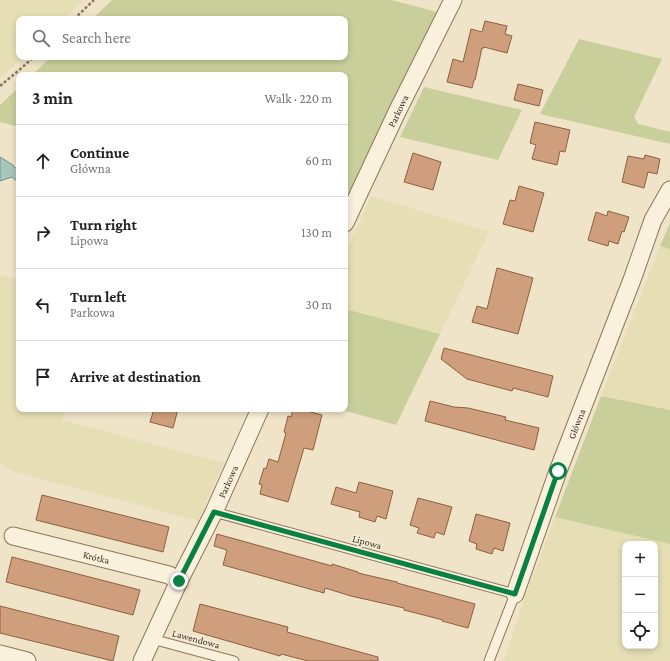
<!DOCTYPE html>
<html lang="en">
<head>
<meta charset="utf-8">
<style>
  body { margin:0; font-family:"Crimson Pro",serif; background:#f2f2f2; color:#222 }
  .controls { position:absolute; right:12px; bottom:12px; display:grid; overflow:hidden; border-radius:8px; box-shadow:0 2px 6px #0003 }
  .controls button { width:36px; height:36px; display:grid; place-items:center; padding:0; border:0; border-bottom:1px solid #e0e0e0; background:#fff; color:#222; font:20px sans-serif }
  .stop { position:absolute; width:12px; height:12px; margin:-9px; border:3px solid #0b8043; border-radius:50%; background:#fff }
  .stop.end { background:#0b8043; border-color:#fff; box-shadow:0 1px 4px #0008 }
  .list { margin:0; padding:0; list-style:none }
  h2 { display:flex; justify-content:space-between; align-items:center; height:52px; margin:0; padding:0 16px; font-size:17px }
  h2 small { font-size:13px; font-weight:400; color:#767676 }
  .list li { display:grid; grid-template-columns:26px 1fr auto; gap:12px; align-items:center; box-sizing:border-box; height:72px; padding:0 16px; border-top:1px solid #e0e0e0 }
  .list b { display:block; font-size:15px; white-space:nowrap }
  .list p { margin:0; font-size:13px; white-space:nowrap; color:#767676 }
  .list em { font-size:13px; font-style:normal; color:#767676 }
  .icon { flex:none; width:22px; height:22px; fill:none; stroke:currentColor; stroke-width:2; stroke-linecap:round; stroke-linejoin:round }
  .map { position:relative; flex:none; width:670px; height:661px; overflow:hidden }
  .search { position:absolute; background:#fff; box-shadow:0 2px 6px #0003; left:16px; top:16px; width:332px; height:44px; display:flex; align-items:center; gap:10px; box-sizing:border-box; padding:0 14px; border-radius:8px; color:#767676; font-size:15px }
  .panel { position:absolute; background:#fff; box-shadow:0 2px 6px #0003; left:16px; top:72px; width:332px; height:340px; border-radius:8px }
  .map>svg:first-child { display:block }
  .farmland { fill:#e6deb5; fill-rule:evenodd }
  .green { fill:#c9cf9b }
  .water { fill:#a9c4bc; stroke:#6f938a }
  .building { fill:#cf9f7d; stroke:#8d5f41 }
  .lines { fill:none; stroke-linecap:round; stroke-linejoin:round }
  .lane-casing { stroke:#8d765c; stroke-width:11 }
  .street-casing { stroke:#8d765c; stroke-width:19 }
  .path { stroke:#8d765c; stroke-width:2.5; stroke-dasharray:3 2; stroke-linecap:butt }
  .lane { stroke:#faf1dc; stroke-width:9 }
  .street { stroke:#faf1dc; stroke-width:17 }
  .route { stroke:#0b8043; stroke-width:5 }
  .labels { text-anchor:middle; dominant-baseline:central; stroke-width:3; stroke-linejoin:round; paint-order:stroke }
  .street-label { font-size:10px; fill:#3d2e20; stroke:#f7eed8 }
</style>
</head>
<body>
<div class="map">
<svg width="670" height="661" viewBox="0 0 670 661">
  <rect width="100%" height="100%" fill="#f0e4c8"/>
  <g class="farmland">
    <path d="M 0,0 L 84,0 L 64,19 L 19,19 L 19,57 L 24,57 L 0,77 Z"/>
    <path d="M 371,196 L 489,232 L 440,334 L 345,309 L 345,255 Z"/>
    <path d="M 660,246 L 670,249 L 670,410 L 601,396 Z"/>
    <path d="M 0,275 L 19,280 L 19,409 L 66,409 L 62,420 L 224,463 L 198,521 L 12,471 L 0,463 Z"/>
    <path d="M 555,517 L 670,544 L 670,661 L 504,661 L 526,594 ZM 625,544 L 655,544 L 655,646 L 625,646 Z"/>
  </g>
  <g class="green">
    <path d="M 112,0 L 391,0 L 437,12 L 345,202 L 345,75 L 32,75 L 51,57 L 345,57 L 345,19 L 92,19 Z"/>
    <path d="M 579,39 L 662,59 L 634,117 L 638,124 L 670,132 L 670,144 L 540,114 Z"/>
    <path d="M 19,87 L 19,127 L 0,122 L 0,105 Z"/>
    <path d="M 424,87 L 522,110 L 498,160 L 400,137 Z"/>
    <path d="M 670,223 L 670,249 L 660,246 Z"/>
    <path d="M 345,309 L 440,334 L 396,425 L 339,409 L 345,409 Z"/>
    <path d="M 601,396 L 670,410 L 670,544 L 555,517 Z"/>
  </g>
  <path class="water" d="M 0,157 L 13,165 L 15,168 L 19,168 L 19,183 L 12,177 L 0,181 Z"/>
  <g class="building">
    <path d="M 485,21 L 507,26 L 505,34 L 512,36 L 507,53 L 484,47 L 484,48 L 482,48 L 475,80 L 474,80 L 472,88 L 447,82 L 453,59 L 463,62 L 471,29 L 482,32 Z"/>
    <path d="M 518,84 L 543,90 L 539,106 L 514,100 Z"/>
    <path d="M 535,122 L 570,130 L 565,152 L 560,151 L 557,165 L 532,159 L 536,145 L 530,143 Z"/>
    <path d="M 413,153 L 441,162 L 433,190 L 404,182 Z"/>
    <path d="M 645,155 L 660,159 L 657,174 L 648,172 L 644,188 L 622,182 L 628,156 L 644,159 Z"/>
    <path d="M 519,186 L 544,193 L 533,232 L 503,224 L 510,200 L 515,201 Z"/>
    <path d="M 608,211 L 629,217 L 624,232 L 622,231 L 618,244 L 609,241 L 608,246 L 588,240 L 596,212 L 607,216 Z"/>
    <path d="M 497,268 L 533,278 L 518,334 L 472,322 L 477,306 L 487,309 Z"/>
    <path d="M 444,348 L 553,376 L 548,397 L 513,388 L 512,391 L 467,379 L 441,359 Z"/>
    <path d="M 430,401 L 454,407 L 468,408 L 506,417 L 505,420 L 539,428 L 534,450 L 425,421 Z"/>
    <path d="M 154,409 L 178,409 L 173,428 L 150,422 Z"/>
    <path d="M 293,409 L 299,409 L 322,415 L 313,450 L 304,448 L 288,502 L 260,494 L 262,485 L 259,484 L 264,468 L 266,469 L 269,459 L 278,462 L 286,433 L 284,432 L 288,416 L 291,417 Z"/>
    <path d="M 359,482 L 393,491 L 386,519 L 377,516 L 375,522 L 359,517 L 360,512 L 331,504 L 336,487 L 356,493 Z"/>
    <path d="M 42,495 L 169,527 L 163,552 L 36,520 Z"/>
    <path d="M 418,498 L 452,507 L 444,535 L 436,532 L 434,538 L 417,533 L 419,528 L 410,525 Z"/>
    <path d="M 476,514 L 510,523 L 503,551 L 494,548 L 492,554 L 476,549 L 477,544 L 469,541 Z"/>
    <path d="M 217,534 L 332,566 L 332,564 L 358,572 L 358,573 L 397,582 L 397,583 L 475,604 L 468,628 L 442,621 L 443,620 L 404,610 L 404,608 L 351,596 L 325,588 L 324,593 L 223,565 L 227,550 L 214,546 Z"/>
    <path d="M 12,557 L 140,590 L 133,615 L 6,582 Z"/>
    <path d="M 200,604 L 288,627 L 287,632 L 378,657 L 378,661 L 308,661 L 281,654 L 280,656 L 193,631 Z"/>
    <path d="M 0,606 L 119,636 L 113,661 L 0,633 Z"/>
  </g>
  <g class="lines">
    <g class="lane-casing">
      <g id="lane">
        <path d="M 214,512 L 515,594 L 489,661"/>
        <path d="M 152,639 L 234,661"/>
      </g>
    </g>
    <g class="street-casing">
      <g id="street">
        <path id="s1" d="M 345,223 L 397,112 L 453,0"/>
        <path id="s2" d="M 13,536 L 169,575 L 179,581"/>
        <path id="s3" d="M 515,594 L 558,471 L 633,277 L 653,220 L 670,190"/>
        <path d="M 0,654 L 27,661"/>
        <path id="s4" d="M 142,661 L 179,581 L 214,512 L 260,409"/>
      </g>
    </g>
    <g class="path">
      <path d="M 74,19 L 94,0"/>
      <path d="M 0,86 L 18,71 L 34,57"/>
    </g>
    <use href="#lane" class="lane"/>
    <use href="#street" class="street"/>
  </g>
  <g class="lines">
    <path class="route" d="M 179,581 L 214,512 L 515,594 L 558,471"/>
  </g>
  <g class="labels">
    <g class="street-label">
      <text stroke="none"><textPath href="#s1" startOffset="124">Parkowa</textPath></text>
      <text stroke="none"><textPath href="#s3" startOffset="181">Główna</textPath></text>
      <text stroke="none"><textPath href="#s4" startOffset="199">Parkowa</textPath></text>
      <text transform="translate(367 542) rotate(15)">Lipowa</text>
      <text stroke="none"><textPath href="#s2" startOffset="86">Krótka</textPath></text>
      <text transform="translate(196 639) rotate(15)">Lawendowa</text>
    </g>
  </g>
</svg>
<div class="controls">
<button>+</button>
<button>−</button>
<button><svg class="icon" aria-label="locate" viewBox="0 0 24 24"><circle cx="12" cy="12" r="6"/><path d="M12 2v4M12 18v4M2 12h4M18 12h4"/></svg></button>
</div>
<div class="stop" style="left:558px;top:471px"></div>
<div class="stop end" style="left:179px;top:581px"></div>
<div class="search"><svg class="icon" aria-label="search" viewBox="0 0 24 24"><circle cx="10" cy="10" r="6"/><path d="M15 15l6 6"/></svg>Search here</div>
<section class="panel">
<h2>3 min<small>Walk · 220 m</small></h2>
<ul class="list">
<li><svg class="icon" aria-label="ahead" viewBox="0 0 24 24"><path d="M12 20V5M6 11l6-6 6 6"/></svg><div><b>Continue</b><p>Główna</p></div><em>60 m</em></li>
<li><svg class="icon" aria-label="right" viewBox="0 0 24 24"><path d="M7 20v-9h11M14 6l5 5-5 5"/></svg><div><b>Turn right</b><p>Lipowa</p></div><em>130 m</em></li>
<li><svg class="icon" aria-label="left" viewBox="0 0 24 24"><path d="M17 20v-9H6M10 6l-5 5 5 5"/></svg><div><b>Turn left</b><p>Parkowa</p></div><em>30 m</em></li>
<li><svg class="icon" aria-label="arrive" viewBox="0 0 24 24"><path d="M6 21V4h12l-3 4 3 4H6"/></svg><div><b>Arrive at destination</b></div></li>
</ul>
</section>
</div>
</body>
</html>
